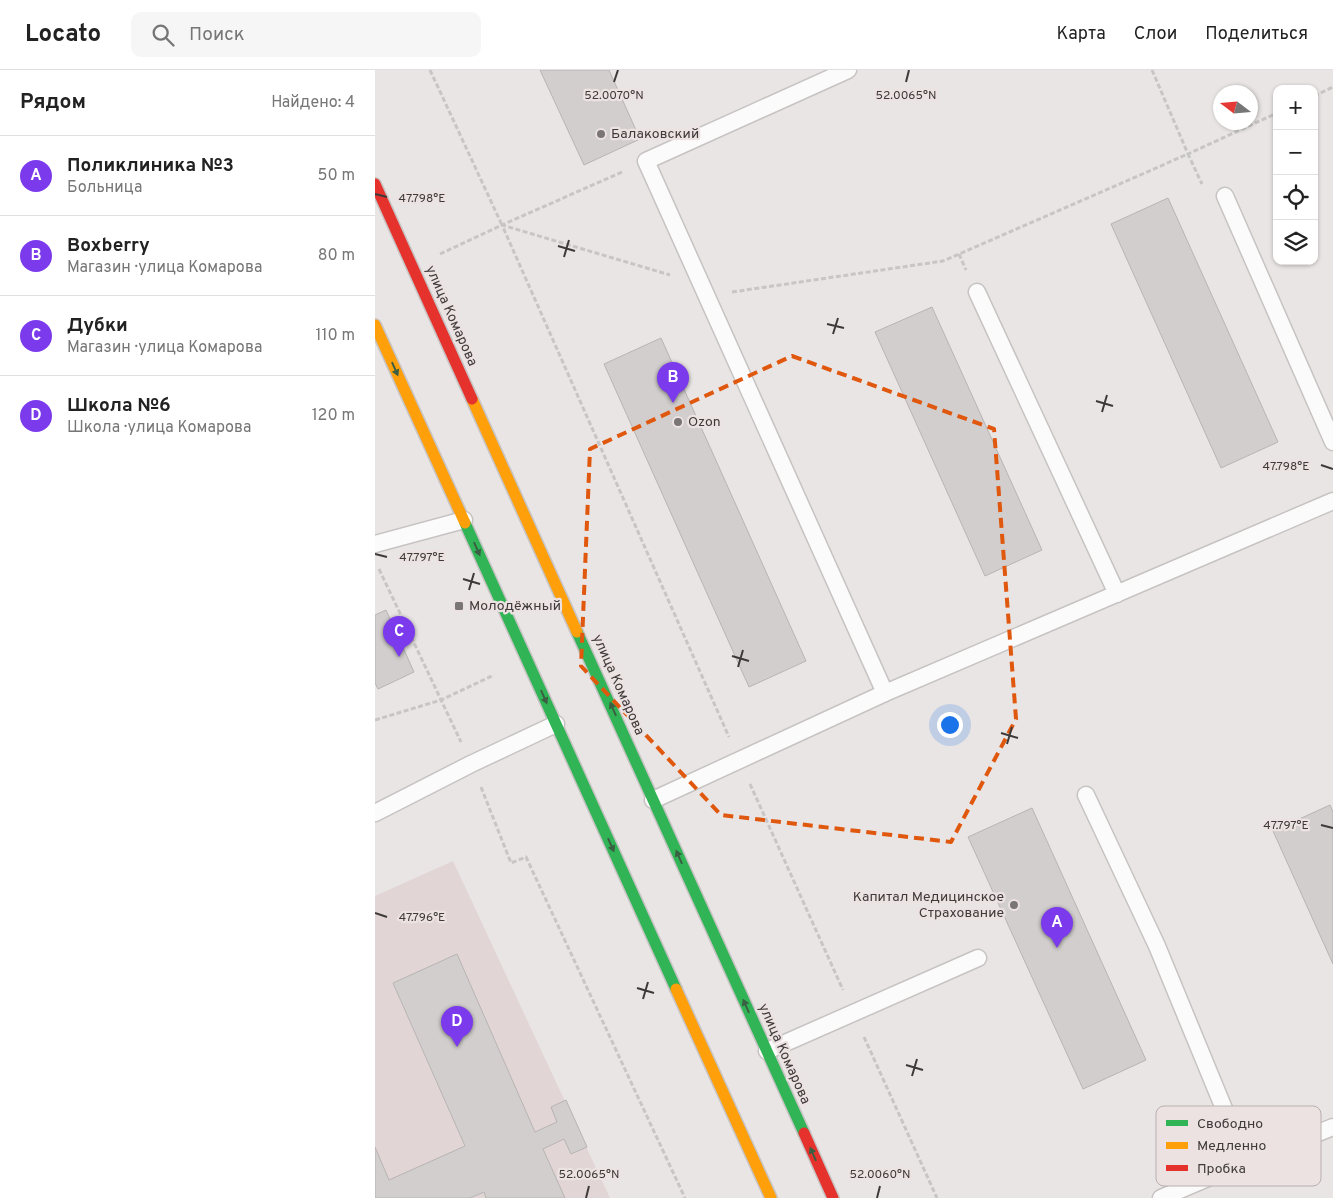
<!DOCTYPE html>
<html lang="ru">
<head>
<meta charset="utf-8">
<style>
  body { margin:0; font-family:Overpass,sans-serif; background:#f6f6f6; color:#222 }
  .controls { position:absolute; right:15px; top:15px; display:grid; overflow:hidden; border-radius:10px; box-shadow:0 1px 4px #0004 }
  .controls button { width:45px; height:45px; display:grid; place-items:center; padding:0; border:0; border-bottom:1px solid #e0e0e0; background:#fff; color:#222; font:25px sans-serif }
  .compass { position:absolute; left:838px; top:15px; width:45px; height:45px; border-radius:50%; background:#fff; box-shadow:0 1px 4px #0004; rotate:286deg }
  .you { position:absolute; left:574px; top:654px; width:18px; height:18px; margin:-12px; border:4px solid #fff; border-radius:50%; background:#1a73e8; box-shadow:0 0 0 8px #1a73e833 }
  .badge { display:grid; place-items:center; width:32px; height:32px; border-radius:50%; background:#7c3aed; color:#fff; font-size:16px; font-weight:700 }
  .pin { position:absolute; translate:-50% -41px; filter:drop-shadow(0 1px 2px #0008) }
  .pin::after { content:''; position:absolute; top:26px; width:18px; height:15px; background:inherit; clip-path:polygon(0 0,100% 0,50% 100%) }
  .list { margin:0; padding:0; list-style:none }
  h2 { display:flex; justify-content:space-between; align-items:center; height:65px; margin:0; padding:0 20px; font-size:21px }
  h2 small { font-size:16px; font-weight:400; color:#767676 }
  .list li { display:grid; grid-template-columns:32px 1fr auto; gap:15px; align-items:center; box-sizing:border-box; height:80px; padding:0 20px; border-top:1px solid #e0e0e0 }
  .list b { display:block; font-size:19px; white-space:nowrap }
  .list p { margin:0; font-size:16px; white-space:nowrap; color:#767676 }
  .list em { font-size:16px; font-style:normal; color:#767676 }
  .icon { flex:none; width:28px; height:28px; fill:none; stroke:currentColor; stroke-width:2; stroke-linecap:round; stroke-linejoin:round }
  .map { position:relative; flex:none; width:958px; height:1128px; overflow:hidden }
  header { display:flex; align-items:center; gap:30px; box-sizing:border-box; height:70px; padding:0 25px; background:#fff; border-bottom:1px solid #e0e0e0 }
  header strong { font-size:24px }
  nav { display:flex; gap:28px; margin-inline-start:auto; font-size:18px }
  .search { width:350px; height:45px; background:#f6f6f6; display:flex; align-items:center; gap:12px; box-sizing:border-box; padding:0 18px; border-radius:10px; color:#767676; font-size:19px }
  main { display:flex }
  aside { flex:1; background:#fff }
  .map>svg:first-child { display:block }
  .built { fill:#e1d5d5 }
  .building { fill:#d2cece; stroke:#b8b4b4 }
  .lines { fill:none; stroke-linecap:round; stroke-linejoin:round }
  .lane-casing { stroke:#c7c3c3; stroke-width:19 }
  .fast-casing { stroke:#c7c3c3; stroke-width:14 }
  .slow-casing { stroke:#c7c3c3; stroke-width:14 }
  .jam-casing { stroke:#c7c3c3; stroke-width:14 }
  .path { stroke:#c7c5c5; stroke-width:3; stroke-dasharray:5 2.5; stroke-linecap:butt }
  .lane { stroke:#fcfbfb; stroke-width:16 }
  .fast { stroke:#30b455; stroke-width:11 }
  .slow { stroke:#ff9f0a; stroke-width:11 }
  .jam { stroke:#e5322d; stroke-width:11 }
  .oneway { fill:#3a5f42 }
  .marked { fill:none; stroke:#e0570e; stroke-width:4; stroke-dasharray:10 6; stroke-linejoin:round }
  .ticks { fill:none; stroke:#3e3a3a; stroke-width:2 }
  .poi-dot { fill:#7a7676; stroke:#ede2e2; stroke-width:2 }
  .labels { text-anchor:middle; dominant-baseline:central; stroke-width:4.5; stroke-linejoin:round; paint-order:stroke }
  .poi-label { font-size:14px; fill:#3e3a3a; stroke:#ede2e2; text-anchor:start }
  .street-label { font-size:14px; fill:#3e3a3a; stroke:#ede2e2 }
  .key { fill:#ede2e2; stroke:#b8b0b0; stroke-width:1 }
  .key-label { font-size:14px; fill:#3e3a3a }
  .ticks-label { font-size:12px; text-anchor:middle; fill:#3e3a3a; stroke:#ede2e2; stroke-width:4.5; stroke-linejoin:round; paint-order:stroke }
</style>
</head>
<body>
<header>
<strong>Locato</strong>
<div class="search"><svg class="icon" aria-label="search" viewBox="0 0 24 24"><circle cx="10" cy="10" r="6"/><path d="M15 15l6 6"/></svg>Поиск</div>
<nav><a>Карта</a><a>Слои</a><a>Поделиться</a></nav>
</header>
<main>
<aside>
<h2>Рядом<small>Найдено: 4</small></h2>
<ul class="list">
<li><span class="badge">A</span><div><b>Поликлиника №3</b><p>Больница</p></div><em>50 m</em></li>
<li><span class="badge">B</span><div><b>Boxberry</b><p>Магазин · улица Комарова</p></div><em>80 m</em></li>
<li><span class="badge">C</span><div><b>Дубки</b><p>Магазин · улица Комарова</p></div><em>110 m</em></li>
<li><span class="badge">D</span><div><b>Школа №6</b><p>Школа · улица Комарова</p></div><em>120 m</em></li>
</ul>
</aside>
<div class="map">
<svg width="958" height="1128" viewBox="0 0 958 1128">
  <rect width="100%" height="100%" fill="#eae5e5"/>
  <path class="built" d="M 78,791 L 235,1128 L 0,1128 L 0,826 Z"/>
  <g class="building">
    <path d="M 165,0 L 234,0 L 265,69 L 209,95 Z"/>
    <path d="M 793,128 L 903,372 L 846,398 L 736,154 Z"/>
    <path d="M 557,237 L 667,480 L 610,506 L 500,262 Z"/>
    <path d="M 286,268 L 431,591 L 374,617 L 229,294 Z"/>
    <path d="M 11,540 L 39,602 L 3,619 L 0,613 L 0,545 Z"/>
    <path d="M 955,735 L 958,742 L 958,894 L 898,761 Z"/>
    <path d="M 657,738 L 771,990 L 708,1019 L 593,767 Z"/>
    <path d="M 82,884 L 160,1062 L 182,1052 L 176,1037 L 191,1030 L 212,1077 L 196,1084 L 189,1069 L 168,1079 L 190,1128 L 111,1128 L 109,1122 L 95,1128 L 0,1128 L 0,1077 L 14,1110 L 90,1076 L 18,913 Z"/>
  </g>
  <g class="lines">
    <g class="lane-casing">
      <g id="lane">
        <path d="M 473,0 L 271,91 L 510,623"/>
        <path d="M 850,126 L 958,372"/>
        <path d="M 602,222 L 742,524"/>
        <path d="M 0,474 L 89,450"/>
        <path d="M 711,725 L 782,876 L 871,1092"/>
        <path d="M 278,730 L 510,623 L 958,431"/>
        <path d="M 0,743 L 96,694 L 181,654"/>
        <path d="M 392,981 L 603,888"/>
        <path d="M 786,1128 L 861,1096 L 958,1057"/>
      </g>
    </g>
    <g class="fast-casing">
      <g id="fast">
        <path d="M 90,453 L 301,919"/>
        <path d="M 202,562 L 429,1063"/>
      </g>
    </g>
    <g class="slow-casing">
      <g id="slow">
        <path d="M 0,255 L 90,453"/>
        <path d="M 97,329 L 202,562"/>
        <path d="M 301,919 L 396,1128"/>
      </g>
    </g>
    <g class="jam-casing">
      <g id="jam">
        <path d="M 0,114 L 97,329"/>
        <path d="M 429,1063 L 458,1128"/>
      </g>
    </g>
    <g class="path">
      <path d="M 55,0 L 127,155"/>
      <path d="M 777,0 L 813,84 L 902,43"/>
      <path d="M 939,26 L 958,17"/>
      <path d="M 247,102 L 127,155 L 354,667"/>
      <path d="M 65,184 L 127,155 L 295,205"/>
      <path d="M 584,184 L 591,200"/>
      <path d="M 357,222 L 568,191 L 813,84 L 827,114"/>
      <path d="M 4,499 L 86,672"/>
      <path d="M 0,650 L 66,630 L 119,605"/>
      <path d="M 375,714 L 468,920"/>
      <path d="M 106,717 L 136,793 L 151,787 L 310,1128"/>
      <path d="M 489,967 L 562,1128"/>
    </g>
    <use href="#lane" class="lane"/>
    <use href="#fast" class="fast"/>
    <use href="#slow" class="slow"/>
    <use href="#jam" class="jam"/>
  </g>
  <defs><path id="oneway-solid" d="M-6-.8H1V-3.2L6.5 0L1 3.2V.8H-6Z" transform="scale(1.25)"/></defs>
  <g class="oneway">
    <use href="#oneway-solid" transform="translate(20 299) rotate(66)"/>
    <use href="#oneway-solid" transform="translate(102 479) rotate(66)"/>
    <use href="#oneway-solid" transform="translate(169 627) rotate(66)"/>
    <use href="#oneway-solid" transform="translate(238 639) rotate(-114)"/>
    <use href="#oneway-solid" transform="translate(236 775) rotate(66)"/>
    <use href="#oneway-solid" transform="translate(304 787) rotate(-114)"/>
    <use href="#oneway-solid" transform="translate(371 936) rotate(-114)"/>
    <use href="#oneway-solid" transform="translate(438 1084) rotate(-114)"/>
  </g>
  <path class="marked" d="M 417,286 L 619,359 L 641,649 L 576,772 L 346,745 L 206,596 L 215,379 Z"/>
  <path class="ticks" d="M 239,12 L 243,0M 531,12 L 534,0M 0,124 L 12,127M 183,176 L 200,181M 189,187 L 194,170M 452,254 L 469,258M 458,264 L 463,248M 721,331 L 738,336M 727,342 L 732,325M 946,395 L 958,399M 0,484 L 12,487M 88,509 L 105,514M 94,520 L 99,503M 357,586 L 374,591M 363,597 L 368,580M 626,663 L 643,668M 632,674 L 637,657M 946,755 L 958,758M 0,843 L 12,847M 262,918 L 279,923M 268,929 L 273,912M 531,995 L 548,1000M 537,1006 L 542,989M 211,1128 L 214,1116M 502,1128 L 505,1116"/>
  <g class="poi-dot">
    <circle cx="226" cy="64" r="5"/>
    <circle cx="303" cy="352" r="5"/>
    <rect x="79" y="531" width="10" height="10" rx="2.5"/>
    <circle cx="639" cy="835" r="5"/>
  </g>
  <g class="labels">
    <g class="poi-label">
      <text x="236" y="64">Балаковский</text>
      <text x="313" y="352">Ozon</text>
      <text x="94" y="536">Молодёжный</text>
      <text x="629" y="827" text-anchor="end">Капитал Медицинское<tspan x="629" dy="16">Страхование</tspan></text>
    </g>
    <g class="street-label">
      <text transform="translate(76 246) rotate(66)">улица Комарова</text>
      <text transform="translate(243 615) rotate(66)">улица Комарова</text>
      <text transform="translate(409 984) rotate(66)">улица Комарова</text>
    </g>
  </g>
  <rect x="781" y="1036" width="165" height="80" rx="8" class="key"/>
  <rect x="791" y="1050" width="22" height="6" fill="#30b455"/>
  <rect x="791" y="1072" width="22" height="7" fill="#ff9f0a"/>
  <rect x="791" y="1095" width="22" height="6" fill="#e5322d"/>
  <g class="key-label">
    <text x="822" y="1058">Свободно</text>
    <text x="822" y="1080">Медленно</text>
    <text x="822" y="1103">Пробка</text>
  </g>
  <g class="ticks-label">
    <text x="239" y="29">52.0070°N</text>
    <text x="531" y="29">52.0065°N</text>
    <text x="47" y="132">47.798°E</text>
    <text x="911" y="400">47.798°E</text>
    <text x="47" y="491">47.797°E</text>
    <text x="911" y="759">47.797°E</text>
    <text x="47" y="851">47.796°E</text>
    <text x="214" y="1108">52.0065°N</text>
    <text x="505" y="1108">52.0060°N</text>
  </g>
</svg>
<div class="controls">
<button>+</button>
<button>−</button>
<button><svg class="icon" aria-label="locate" viewBox="0 0 24 24"><circle cx="12" cy="12" r="6"/><path d="M12 2v4M12 18v4M2 12h4M18 12h4"/></svg></button>
<button><svg class="icon" aria-label="layers" viewBox="0 0 24 24"><path d="M12 4l9 5-9 5-9-5zM3 14l9 5 9-5"/></svg></button>
</div>
<svg class="compass" viewBox="-18 -18 36 36"><path d="M0-13l5 13h-10z" fill="#e53935"/><path d="M0 13l5-13h-10z" fill="#767676"/></svg>
<div class="you"></div>
<div class="pin badge" style="left:682px;top:878px">A</div>
<div class="pin badge" style="left:298px;top:333px">B</div>
<div class="pin badge" style="left:24px;top:587px">C</div>
<div class="pin badge" style="left:82px;top:977px">D</div>
</div>
</main>
</body>
</html>
